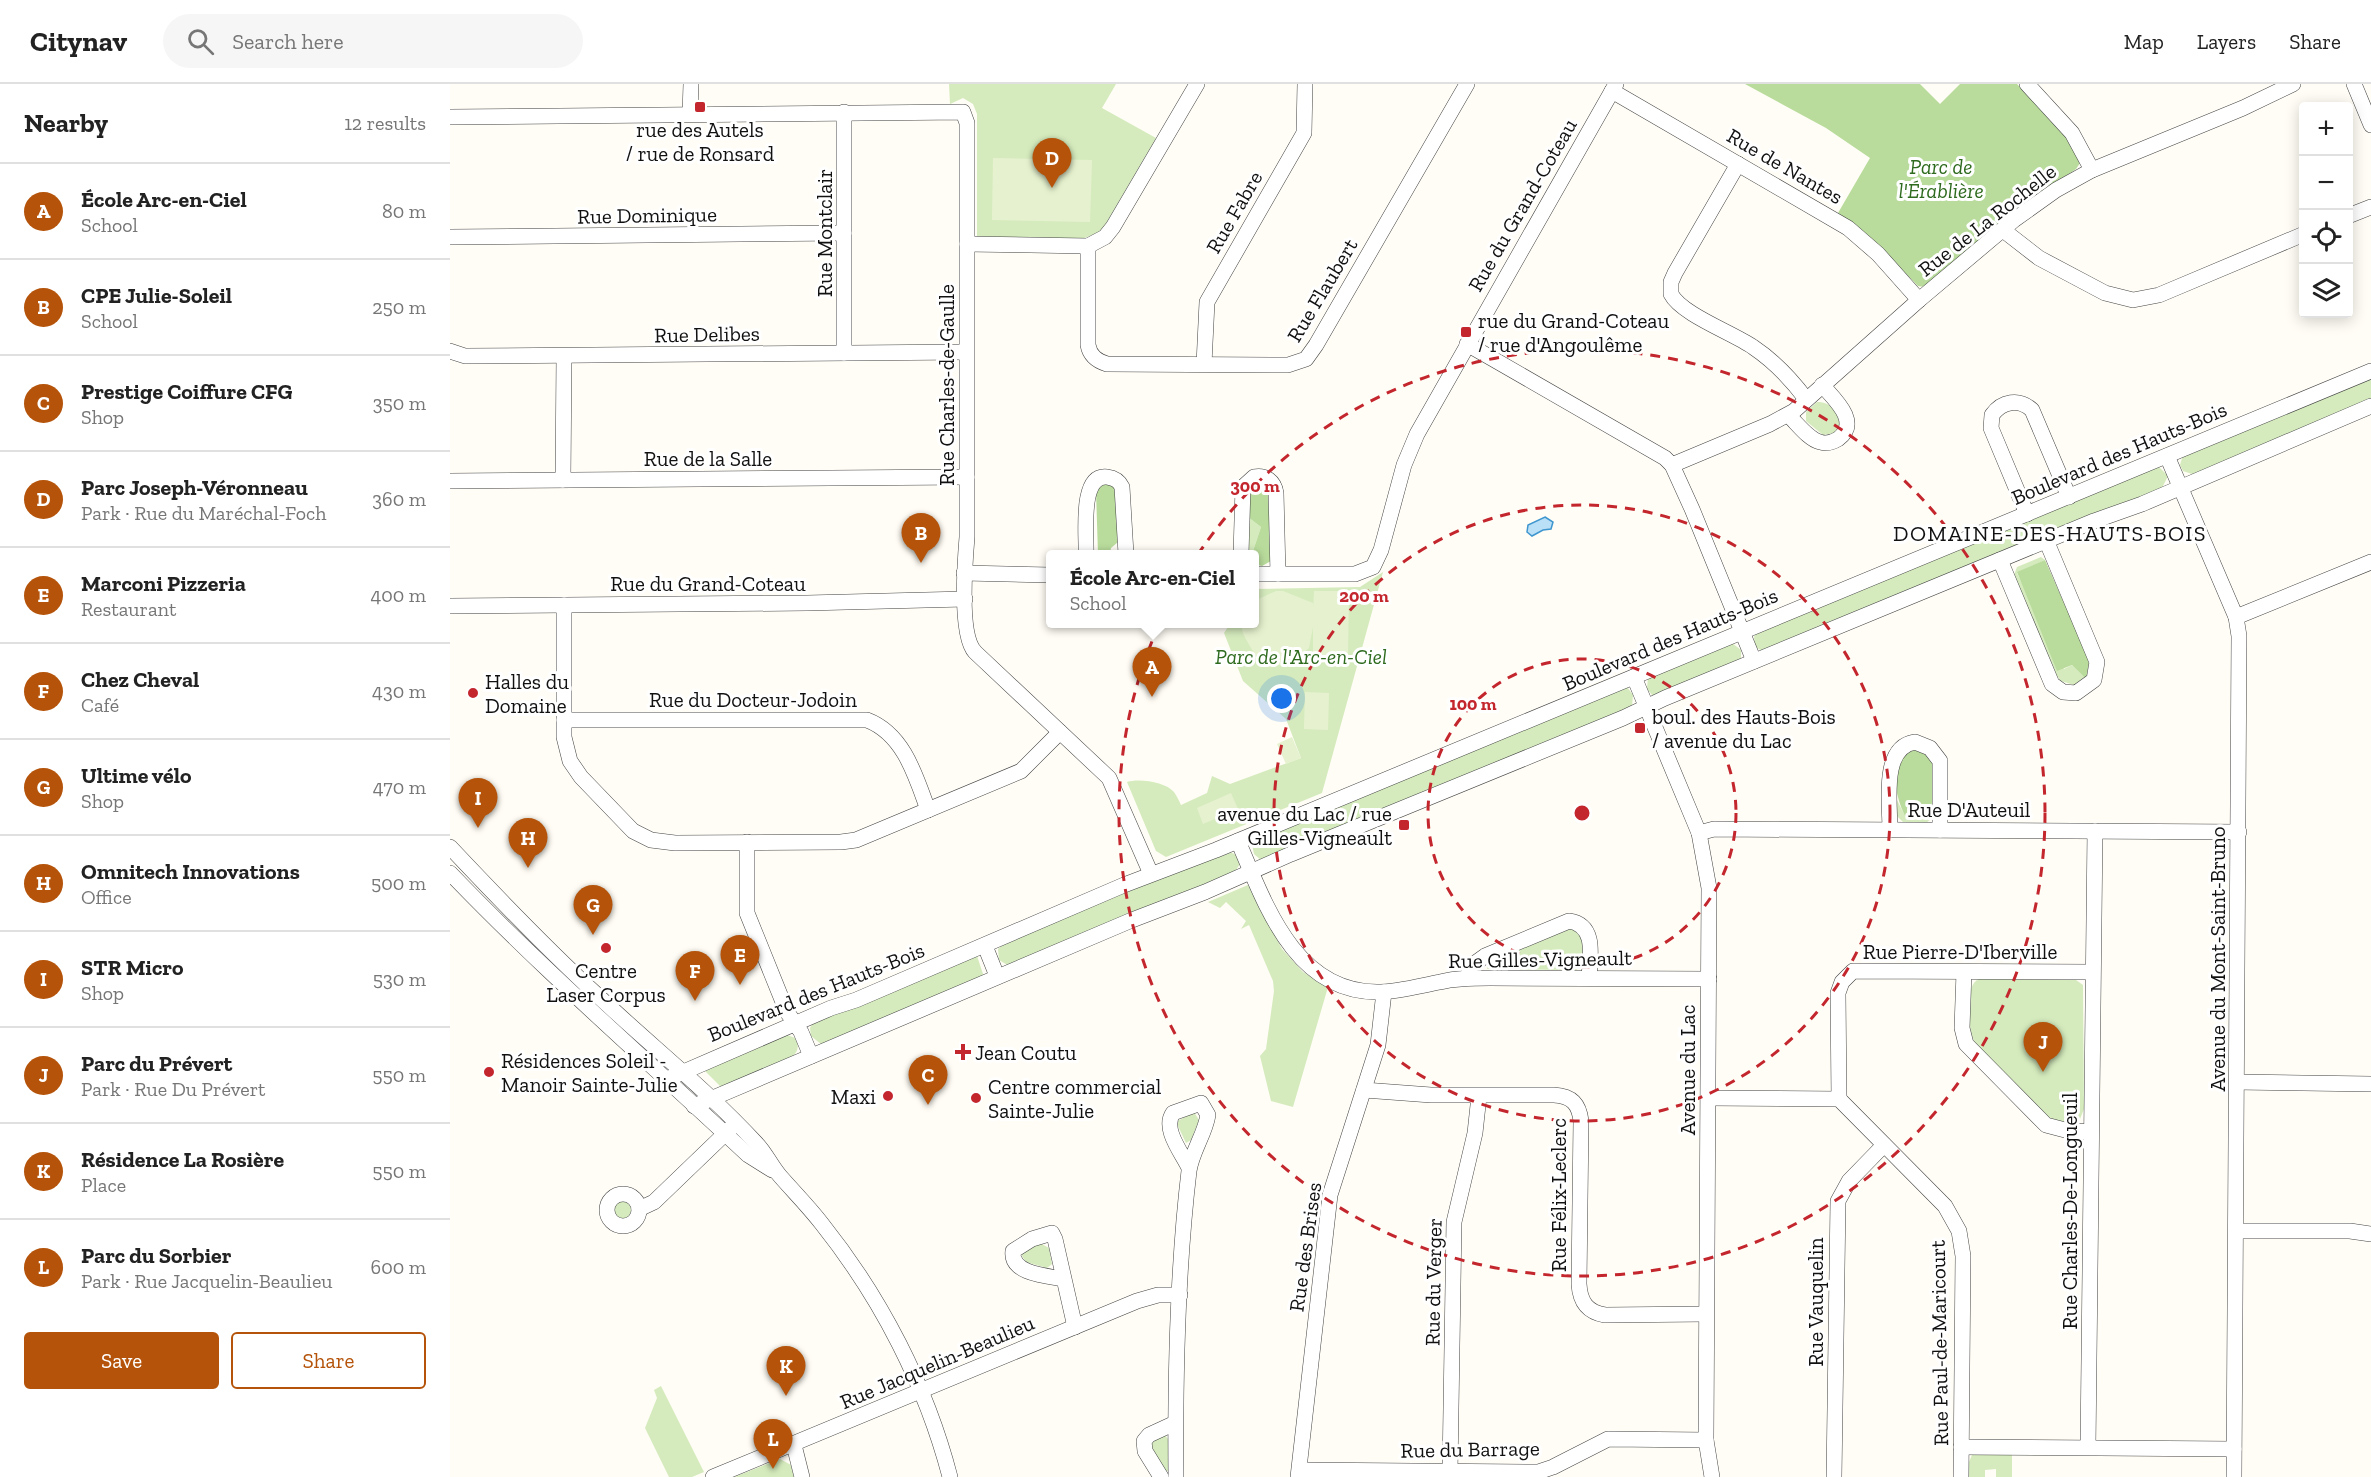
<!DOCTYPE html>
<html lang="en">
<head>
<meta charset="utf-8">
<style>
  body { margin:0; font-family:"Zilla Slab",serif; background:#f6f6f6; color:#222 }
  .controls { position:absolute; right:18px; top:18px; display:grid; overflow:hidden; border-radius:6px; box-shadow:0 3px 15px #0003 }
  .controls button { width:54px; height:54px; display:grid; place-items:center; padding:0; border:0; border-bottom:2px solid #e0e0e0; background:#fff; color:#222; font:30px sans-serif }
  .you { position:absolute; left:832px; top:615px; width:21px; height:21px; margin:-15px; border:4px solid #fff; border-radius:50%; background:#1a73e8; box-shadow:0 0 0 9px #1a73e833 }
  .badge { display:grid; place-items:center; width:39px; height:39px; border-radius:50%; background:#b45309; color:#fff; font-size:20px; font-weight:700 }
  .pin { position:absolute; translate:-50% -50px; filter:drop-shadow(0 2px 3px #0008) }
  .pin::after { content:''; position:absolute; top:32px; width:21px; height:18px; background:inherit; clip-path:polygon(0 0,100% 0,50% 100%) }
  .popup { position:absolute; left:596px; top:466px; width:213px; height:78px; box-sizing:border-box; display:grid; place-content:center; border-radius:6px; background:#fff; filter:drop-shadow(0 2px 4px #0005); font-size:20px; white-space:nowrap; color:#767676 }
  .popup b { font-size:22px; color:#222 }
  .popup::after { content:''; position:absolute; left:50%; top:100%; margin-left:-12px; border:12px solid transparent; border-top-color:#fff }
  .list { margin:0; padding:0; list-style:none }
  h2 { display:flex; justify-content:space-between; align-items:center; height:78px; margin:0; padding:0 24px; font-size:26px }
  h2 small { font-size:20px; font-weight:400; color:#767676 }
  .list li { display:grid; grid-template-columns:39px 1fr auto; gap:18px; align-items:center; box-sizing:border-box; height:96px; padding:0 24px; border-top:2px solid #e0e0e0 }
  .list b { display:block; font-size:22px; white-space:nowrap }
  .list p { margin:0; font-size:20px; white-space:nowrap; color:#767676 }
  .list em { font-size:20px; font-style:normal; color:#767676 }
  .actions { display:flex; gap:12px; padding:18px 24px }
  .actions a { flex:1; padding:14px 0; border:2px solid #b45309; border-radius:6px; text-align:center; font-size:21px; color:#b45309 }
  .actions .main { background:#b45309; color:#fff }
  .icon { flex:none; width:33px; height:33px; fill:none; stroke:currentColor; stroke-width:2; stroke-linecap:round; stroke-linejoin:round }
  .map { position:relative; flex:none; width:1921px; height:1393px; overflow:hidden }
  header { display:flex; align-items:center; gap:36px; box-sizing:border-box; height:84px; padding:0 30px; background:#fff; border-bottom:2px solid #e0e0e0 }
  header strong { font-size:28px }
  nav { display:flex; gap:33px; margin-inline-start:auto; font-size:21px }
  .search { width:420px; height:54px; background:#f6f6f6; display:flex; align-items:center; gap:15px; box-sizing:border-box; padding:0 21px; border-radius:33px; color:#767676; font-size:22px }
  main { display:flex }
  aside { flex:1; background:#fff }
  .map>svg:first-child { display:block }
  .green { fill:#d5ebbd }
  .forest { fill:#b9dc9c }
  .pitch { fill:#e6f2cf }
  .water { fill:#b9e0f7; stroke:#3f96cf; stroke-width:1.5 }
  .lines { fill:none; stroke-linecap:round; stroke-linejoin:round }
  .minor-casing { stroke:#444; stroke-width:16 }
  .minor { stroke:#fff; stroke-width:15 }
  .ring { fill:none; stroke:#c4262e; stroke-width:3; stroke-dasharray:10 8 }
  .poi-dot { fill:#c4262e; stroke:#fff; stroke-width:2 }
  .labels { text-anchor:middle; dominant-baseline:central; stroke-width:6; stroke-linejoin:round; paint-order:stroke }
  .poi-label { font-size:21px; fill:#111; stroke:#fff; text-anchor:start }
  .street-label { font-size:21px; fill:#111; stroke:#fff }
  .park-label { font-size:21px; font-style:italic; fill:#2f6b1f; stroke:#fff }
  .neighbourhood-label { font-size:22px; letter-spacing:1.5px; fill:#111; stroke:#fff }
  .centre { fill:#c4262e; stroke:#fff; stroke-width:3 }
  .ring-label { font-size:18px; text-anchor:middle; font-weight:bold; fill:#c4262e; stroke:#fff; stroke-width:6; stroke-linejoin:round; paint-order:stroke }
</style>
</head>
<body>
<header>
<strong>Citynav</strong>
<div class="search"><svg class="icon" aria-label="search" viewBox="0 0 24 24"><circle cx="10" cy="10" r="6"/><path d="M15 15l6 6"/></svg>Search here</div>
<nav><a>Map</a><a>Layers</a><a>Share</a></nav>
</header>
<main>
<aside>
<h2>Nearby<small>12 results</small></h2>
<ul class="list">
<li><span class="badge">A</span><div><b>École Arc-en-Ciel</b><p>School</p></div><em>80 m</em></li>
<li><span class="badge">B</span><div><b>CPE Julie-Soleil</b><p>School</p></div><em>250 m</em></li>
<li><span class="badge">C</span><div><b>Prestige Coiffure CFG</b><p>Shop</p></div><em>350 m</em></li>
<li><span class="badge">D</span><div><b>Parc Joseph-Véronneau</b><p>Park · Rue du Maréchal-Foch</p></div><em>360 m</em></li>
<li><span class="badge">E</span><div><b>Marconi Pizzeria</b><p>Restaurant</p></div><em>400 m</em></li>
<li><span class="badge">F</span><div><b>Chez Cheval</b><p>Café</p></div><em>430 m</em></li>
<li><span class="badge">G</span><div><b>Ultime vélo</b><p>Shop</p></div><em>470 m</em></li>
<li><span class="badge">H</span><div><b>Omnitech Innovations</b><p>Office</p></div><em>500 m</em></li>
<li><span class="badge">I</span><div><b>STR Micro</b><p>Shop</p></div><em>530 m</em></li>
<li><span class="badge">J</span><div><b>Parc du Prévert</b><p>Park · Rue Du Prévert</p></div><em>550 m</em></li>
<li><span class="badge">K</span><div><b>Résidence La Rosière</b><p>Place</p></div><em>550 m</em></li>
<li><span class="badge">L</span><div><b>Parc du Sorbier</b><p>Park · Rue Jacquelin-Beaulieu</p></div><em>600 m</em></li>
</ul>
<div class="actions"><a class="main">Save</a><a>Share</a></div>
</aside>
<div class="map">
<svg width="1921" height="1393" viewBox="0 0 1921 1393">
  <rect width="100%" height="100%" fill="#fffdf5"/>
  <g class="green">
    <path d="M 499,0 L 666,0 L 652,24 L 706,54 L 651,148 L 634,154 L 530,154 L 527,152 L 527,30 L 523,20 L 513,14 L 500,20 Z"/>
    <path d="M 1921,291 L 1921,319 L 1745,391 L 1733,387 L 1730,381 L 1733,371 Z"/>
    <path d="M 1367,318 C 1382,318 1387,328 1390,341 L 1385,349 L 1373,351 L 1356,337 L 1356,328 Z"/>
    <path d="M 1708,382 L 1718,392 L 1711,406 L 1313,567 L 1305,563 L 1304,553 L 1307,548 Z"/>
    <path d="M 798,433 L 811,443 L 802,470 L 798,470 Z"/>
    <path d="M 1591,473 L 1595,476 L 1567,489 L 1614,585 L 1622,581 L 1636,595 L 1624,601 L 1611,597 L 1607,592 L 1564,491 L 1567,483 Z"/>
    <path d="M 933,488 L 872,709 L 716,773 L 706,767 L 677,698 C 689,694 716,698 724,708 C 727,712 729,717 731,721 L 757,709 L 762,692 L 780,700 L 851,674 L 836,635 L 793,597 L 774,549 L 780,540 L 804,540 L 804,505 L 910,503 Z"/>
    <path d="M 1282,559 L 1291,566 L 1291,577 L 1203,612 L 1197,605 L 1198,593 Z"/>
    <path d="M 1177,603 L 1183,611 L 1182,622 L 812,777 L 804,770 L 802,760 L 805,756 Z"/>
    <path d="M 1447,716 L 1455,732 L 1481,735 L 1476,739 L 1453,738 L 1447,732 Z"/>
    <path d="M 777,767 L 787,771 L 790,780 L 784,789 L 559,882 L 549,876 L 548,865 L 556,858 Z"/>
    <path d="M 798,801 L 832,865 L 853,888 L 878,903 L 843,1023 L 821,1017 L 810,972 L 816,965 L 824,907 L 823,897 L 799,841 L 791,845 L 796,837 L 776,818 L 770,824 L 758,818 Z"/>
    <path d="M 1123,843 L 1134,854 L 1133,881 L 1126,886 L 1037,885 L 1039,877 Z"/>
    <path d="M 527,872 L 534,893 L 371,960 L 361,952 L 360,944 L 364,937 Z"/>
    <path d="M 1529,895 L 1626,896 L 1633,901 L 1634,1025 L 1630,1035 L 1619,1039 L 1601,1036 L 1526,961 C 1518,949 1513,901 1529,895 Z"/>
    <path d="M 335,950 L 345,954 C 349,961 349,966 343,972 L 272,1004 L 252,984 Z"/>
    <path d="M 744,1028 L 749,1036 L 741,1056 L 736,1059 L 726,1038 Z"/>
    <circle cx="172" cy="1126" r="9"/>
    <path d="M 590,1159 L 599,1164 L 602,1180 L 597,1184 L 576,1178 L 572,1172 L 573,1167 Z"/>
    <path d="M 211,1302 L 254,1388 L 242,1393 L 219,1393 L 195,1344 L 207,1314 L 204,1306 Z"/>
    <path d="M 715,1351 L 718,1355 L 719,1387 L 715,1387 L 702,1365 L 702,1358 Z"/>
    <path d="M 1522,1371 L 1562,1371 L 1562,1393 L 1546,1393 L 1546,1385 L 1535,1386 L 1535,1393 L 1519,1393 L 1519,1378 Z"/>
    <path d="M 330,1375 L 341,1381 L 344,1393 L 284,1393 Z"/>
  </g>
  <g class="forest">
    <path d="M 1295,0 L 1470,0 L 1490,20 L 1510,0 L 1567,0 L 1614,49 L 1630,79 L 1626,85 L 1563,129 L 1475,203 L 1468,202 L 1420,153 L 1388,129 L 1420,74 L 1376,44 Z"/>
    <path d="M 659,400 L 665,405 L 668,458 L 661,464 L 660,470 L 648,470 L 646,407 L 650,402 Z"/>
    <path d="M 810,400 L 818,405 L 821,477 L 812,482 L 804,480 L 802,470 L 811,443 L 798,433 L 800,405 Z"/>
    <path d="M 1595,476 L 1637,571 L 1639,580 L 1636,595 L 1622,581 L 1607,587 L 1567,488 Z"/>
    <path d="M 1469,665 L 1482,675 L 1484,683 L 1481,735 L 1455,732 C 1446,714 1441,690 1451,670 Z"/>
  </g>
  <g class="pitch">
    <path d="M 543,74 L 642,76 L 640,138 L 542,136 Z"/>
    <path d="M 826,507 L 833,507 L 863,519 L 863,527 L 864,507 L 899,507 L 898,574 L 863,573 L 863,543 L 859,564 L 843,578 C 820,586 807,577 797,557 C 794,551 791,547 792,540 L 804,540 L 804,517 Z"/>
    <path d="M 855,608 L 879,609 L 878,646 L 854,645 Z"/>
    <path d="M 842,653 L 851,674 L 836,680 L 827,660 Z"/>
    <path d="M 781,709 L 788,725 L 753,740 L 747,724 Z"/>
  </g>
  <path class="water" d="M 1095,433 L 1103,438 L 1101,445 L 1093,446 L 1082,452 L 1077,448 L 1078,441 Z"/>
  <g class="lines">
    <g class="minor-casing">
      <g id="minor">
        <path d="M 1577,0 L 1622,49 L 1642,86"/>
        <path d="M 1904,0 L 1921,41"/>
        <path d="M 1162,7 L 1398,144 L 1428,170 L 1469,216"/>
        <path d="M 394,28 L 394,269"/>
        <path d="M 240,30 L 241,0"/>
        <path d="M 0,33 L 513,28 L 517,39 L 517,453 C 515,477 509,551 525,568 L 659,694 L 701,790"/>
        <path d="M 1288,80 L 1225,189 L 1221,198 L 1221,210 C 1231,230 1283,249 1303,263 C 1324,277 1341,295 1356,315"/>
        <path d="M 1898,132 L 1921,123"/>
        <path d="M 1553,146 L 1589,174 L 1655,209 L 1683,216 L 1709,211 L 1854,150"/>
        <path d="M 0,153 L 394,149"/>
        <path d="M 517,160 L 638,162 L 655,153 L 663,143 L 747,0"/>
        <path d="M 638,162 L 638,261 C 640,272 647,277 657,280 L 838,281 L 856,275 L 866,261 L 1017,0"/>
        <path d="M 1017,260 L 1215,374 L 1222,381 L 1242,425 L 1304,577"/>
        <path d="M 0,267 L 15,272 L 516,268"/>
        <path d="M 754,280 L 757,218 L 854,49 L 855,0"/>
        <path d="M 1338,331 C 1347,339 1358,355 1370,358 C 1376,360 1383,358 1388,355 C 1411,338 1384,315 1372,301"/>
        <path d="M 1717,372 L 1786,533 L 1789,552 L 1784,1393"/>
        <path d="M 1222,381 L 1320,340 L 1344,327 L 1469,216 L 1564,136 L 1606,106 L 1642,86 L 1793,24 L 1843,0"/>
        <path d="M 113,396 L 114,272"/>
        <path d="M 0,397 L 517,393"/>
        <path d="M 1577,430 L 1541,344 L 1542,331 C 1552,317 1569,314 1582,326 L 1619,413"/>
        <path d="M 636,470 C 637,452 629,390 657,393 C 665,394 669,397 672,403 L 676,470"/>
        <path d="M 791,470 L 793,403 L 804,393 C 816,391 824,397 826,409 L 828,490"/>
        <path d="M 1550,476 L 1602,600 L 1613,608 L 1626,609 L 1644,596 L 1647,578 L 1596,456"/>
        <path d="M 514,489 L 600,491"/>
        <path d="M 804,490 L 905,490 L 923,483 L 931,466 L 954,381 L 967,350 L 1166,0"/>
        <path d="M 114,521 L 114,653 L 120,677 L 131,693 L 183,747 L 201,756 L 225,759 L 391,758 L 406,756 L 571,687 L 610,648"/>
        <path d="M 0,522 L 357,519 L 515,515"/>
        <path d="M 1786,533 L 1921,478"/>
        <path d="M 1184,593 L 1249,749 L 1259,804 L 1256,1356 L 1262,1393"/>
        <path d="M 114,636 L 417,636 C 454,650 466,693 478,726"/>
        <path d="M 1440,746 C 1440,719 1431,663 1465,658 L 1480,664 L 1490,677 L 1490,746"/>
        <path d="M 1249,749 L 1264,745 L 1789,748"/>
        <path d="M 788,757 C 815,819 844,908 927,908 C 948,908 969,902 990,898 C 1006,894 1023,894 1040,894 L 1259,895"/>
        <path d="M 297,758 L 297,829 L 337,928 L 351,948 L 361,972"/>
        <path d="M 0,763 C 48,814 96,864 147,911 C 200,961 257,1006 306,1059 C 316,1069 321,1082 330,1092 C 344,1108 359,1123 372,1140 C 431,1214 476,1301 500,1393"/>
        <path d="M 0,789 C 95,888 198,977 298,1071 L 322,1086"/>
        <path d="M 535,862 L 547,892"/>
        <path d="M 1514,888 L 1512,944 L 1516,960 L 1596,1041 L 1615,1046 L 1640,1048"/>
        <path d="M 1017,894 L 1021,882 L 1035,872 L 1119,837 C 1147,841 1140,873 1139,894"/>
        <path d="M 215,996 L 381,924 L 406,916 L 674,801 L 766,766 L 1921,287"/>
        <path d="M 1787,998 L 1921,1000"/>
        <path d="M 914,1006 L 981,1011 L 1104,1011 C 1122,1012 1129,1020 1131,1037 L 1129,1200 C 1130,1218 1137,1228 1155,1231 L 1256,1230"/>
        <path d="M 1258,1014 L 1389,1015 L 1495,1122 L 1509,1147 L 1513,1172 L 1511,1393"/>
        <path d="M 1389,1015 L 1388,909 L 1392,898 L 1403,887 L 1642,888"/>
        <path d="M 244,1022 L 682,836 L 755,808 L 841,770 L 1173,634 L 1215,614 L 1644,437 L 1692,420 L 1921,322"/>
        <circle cx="173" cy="1126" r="16"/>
        <path d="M 189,1125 L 204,1118 L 282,1043"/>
        <path d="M 1786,1147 L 1900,1147 L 1921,1150"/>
        <path d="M 614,1195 C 597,1192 560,1190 563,1167 L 582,1155 L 602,1149 L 605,1155 L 625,1243"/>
        <path d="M 344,1361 L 352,1393"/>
        <path d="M 1511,1363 L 1784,1365"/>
        <path d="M 1638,1363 L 1645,747"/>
        <path d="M 850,1386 L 1088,1388 L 1103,1383 L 1158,1355 L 1256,1356"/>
        <path d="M 1000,1387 L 1004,1138 L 1025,1049 L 1029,1012"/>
        <path d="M 263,1393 L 687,1217 L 708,1211 L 730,1211"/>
        <path d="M 711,1393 L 695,1367 L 694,1357 L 699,1351 L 725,1339"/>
        <path d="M 726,1393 C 725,1291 727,1188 739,1087 C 742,1067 755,1050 758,1031 L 751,1019 L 723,1029 C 712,1045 732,1069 739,1084"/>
        <path d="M 848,1393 L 880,1111 L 928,961 L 934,908"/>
        <path d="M 1384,1393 L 1388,1117 L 1399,1097 L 1434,1061"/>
      </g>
    </g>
    <use href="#minor" class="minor"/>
  </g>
  <g class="ring">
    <circle cx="1132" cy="729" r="154"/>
    <circle cx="1132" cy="729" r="308"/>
    <circle cx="1132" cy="729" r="463"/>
  </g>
  <g class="poi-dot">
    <rect x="244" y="17" width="12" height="12" rx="3"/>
    <rect x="1010" y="242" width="12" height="12" rx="3"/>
    <circle cx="23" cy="609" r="6"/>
    <rect x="1184" y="638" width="12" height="12" rx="3"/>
    <rect x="948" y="735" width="12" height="12" rx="3"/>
    <circle cx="156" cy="864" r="6"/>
    <path d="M510 959h6v6h6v6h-6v6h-6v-6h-6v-6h6z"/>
    <circle cx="39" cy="988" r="6"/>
    <circle cx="438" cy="1012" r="6"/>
    <circle cx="526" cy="1014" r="6"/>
  </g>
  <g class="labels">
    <g class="poi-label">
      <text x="250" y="45" text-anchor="middle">rue des Autels<tspan x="250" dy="24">/ rue de Ronsard</tspan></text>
      <text x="1028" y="236">rue du Grand-Coteau<tspan x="1028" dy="24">/ rue d'Angoulême</tspan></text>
      <text x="35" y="597">Halles du<tspan x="35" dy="24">Domaine</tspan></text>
      <text x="1202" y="632">boul. des Hauts-Bois<tspan x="1202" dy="24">/ avenue du Lac</tspan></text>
      <text x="942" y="729" text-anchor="end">avenue du Lac / rue<tspan x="942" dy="24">Gilles-Vigneault</tspan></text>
      <text x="156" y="886" text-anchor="middle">Centre<tspan x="156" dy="24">Laser Corpus</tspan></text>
      <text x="525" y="968">Jean Coutu</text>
      <text x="51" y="976">Résidences Soleil -<tspan x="51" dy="24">Manoir Sainte-Julie</tspan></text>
      <text x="538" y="1002">Centre commercial<tspan x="538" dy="24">Sainte-Julie</tspan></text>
      <text x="426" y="1012" text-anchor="end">Maxi</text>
    </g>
    <g class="street-label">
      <text transform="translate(1335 82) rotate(30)">Rue de Nantes</text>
      <text transform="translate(1072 121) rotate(-60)">Rue du Grand-Coteau</text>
      <text transform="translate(784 128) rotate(-60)">Rue Fabre</text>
      <text transform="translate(197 131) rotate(-1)">Rue Dominique</text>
      <text transform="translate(1537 136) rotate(-38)">Rue de La Rochelle</text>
      <text transform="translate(374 149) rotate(-90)">Rue Montclair</text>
      <text transform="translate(872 206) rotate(-59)">Rue Flaubert</text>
      <text transform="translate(257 250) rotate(-1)">Rue Delibes</text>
      <text transform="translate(496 301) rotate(-90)">Rue Charles-de-Gaulle</text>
      <text transform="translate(1669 369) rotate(-23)">Boulevard des Hauts-Bois</text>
      <text x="258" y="374">Rue de la Salle</text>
      <text x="258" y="499">Rue du Grand-Coteau</text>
      <text transform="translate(1220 555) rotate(-23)">Boulevard des Hauts-Bois</text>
      <text x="303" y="615">Rue du Docteur-Jodoin</text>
      <text x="1519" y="725">Rue D'Auteuil</text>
      <text x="1510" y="867">Rue Pierre-D'Iberville</text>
      <text transform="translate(1090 875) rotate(-1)">Rue Gilles-Vigneault</text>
      <text transform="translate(1767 875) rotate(-90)">Avenue du Mont-Saint-Bruno</text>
      <text transform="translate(366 908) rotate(-22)">Boulevard des Hauts-Bois</text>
      <text transform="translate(1237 986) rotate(-90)">Avenue du Lac</text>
      <text transform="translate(1108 1111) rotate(-90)">Rue Félix-Leclerc</text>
      <text transform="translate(1619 1127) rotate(-90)">Rue Charles-De-Longueuil</text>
      <text transform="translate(855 1163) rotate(-82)">Rue des Brises</text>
      <text transform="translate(983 1198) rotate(-89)">Rue du Verger</text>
      <text transform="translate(1365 1218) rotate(-90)">Rue Vauquelin</text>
      <text transform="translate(1489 1259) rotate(-91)">Rue Paul-de-Maricourt</text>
      <text transform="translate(487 1278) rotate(-23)">Rue Jacquelin-Beaulieu</text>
      <text transform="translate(1020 1365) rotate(-1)">Rue du Barrage</text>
    </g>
    <g class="park-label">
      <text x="1491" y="82">Parc de<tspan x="1491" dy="24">l'Érablière</tspan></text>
      <text x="851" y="572">Parc de l'Arc-en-Ciel</text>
    </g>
    <g class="neighbourhood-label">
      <text x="1600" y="449">DOMAINE-DES-HAUTS-BOIS</text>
    </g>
  </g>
  <circle cx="1132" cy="729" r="9" class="centre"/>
  <g class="ring-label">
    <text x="805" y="408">300 m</text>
    <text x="914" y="518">200 m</text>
    <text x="1023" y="626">100 m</text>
  </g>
</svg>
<div class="controls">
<button>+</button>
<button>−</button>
<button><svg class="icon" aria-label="locate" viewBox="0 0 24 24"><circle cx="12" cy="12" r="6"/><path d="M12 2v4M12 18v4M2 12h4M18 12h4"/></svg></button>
<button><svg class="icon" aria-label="layers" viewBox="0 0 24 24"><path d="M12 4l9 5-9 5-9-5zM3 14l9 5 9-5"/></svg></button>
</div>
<div class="you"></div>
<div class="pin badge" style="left:702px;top:613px">A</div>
<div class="popup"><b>École Arc-en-Ciel</b>School</div>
<div class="pin badge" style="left:471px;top:479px">B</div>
<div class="pin badge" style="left:478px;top:1021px">C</div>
<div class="pin badge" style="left:602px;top:104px">D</div>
<div class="pin badge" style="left:290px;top:901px">E</div>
<div class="pin badge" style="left:245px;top:917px">F</div>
<div class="pin badge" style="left:143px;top:851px">G</div>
<div class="pin badge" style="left:78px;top:784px">H</div>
<div class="pin badge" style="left:28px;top:744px">I</div>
<div class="pin badge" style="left:1593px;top:988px">J</div>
<div class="pin badge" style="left:336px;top:1312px">K</div>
<div class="pin badge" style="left:323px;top:1385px">L</div>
</div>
</main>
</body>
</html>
